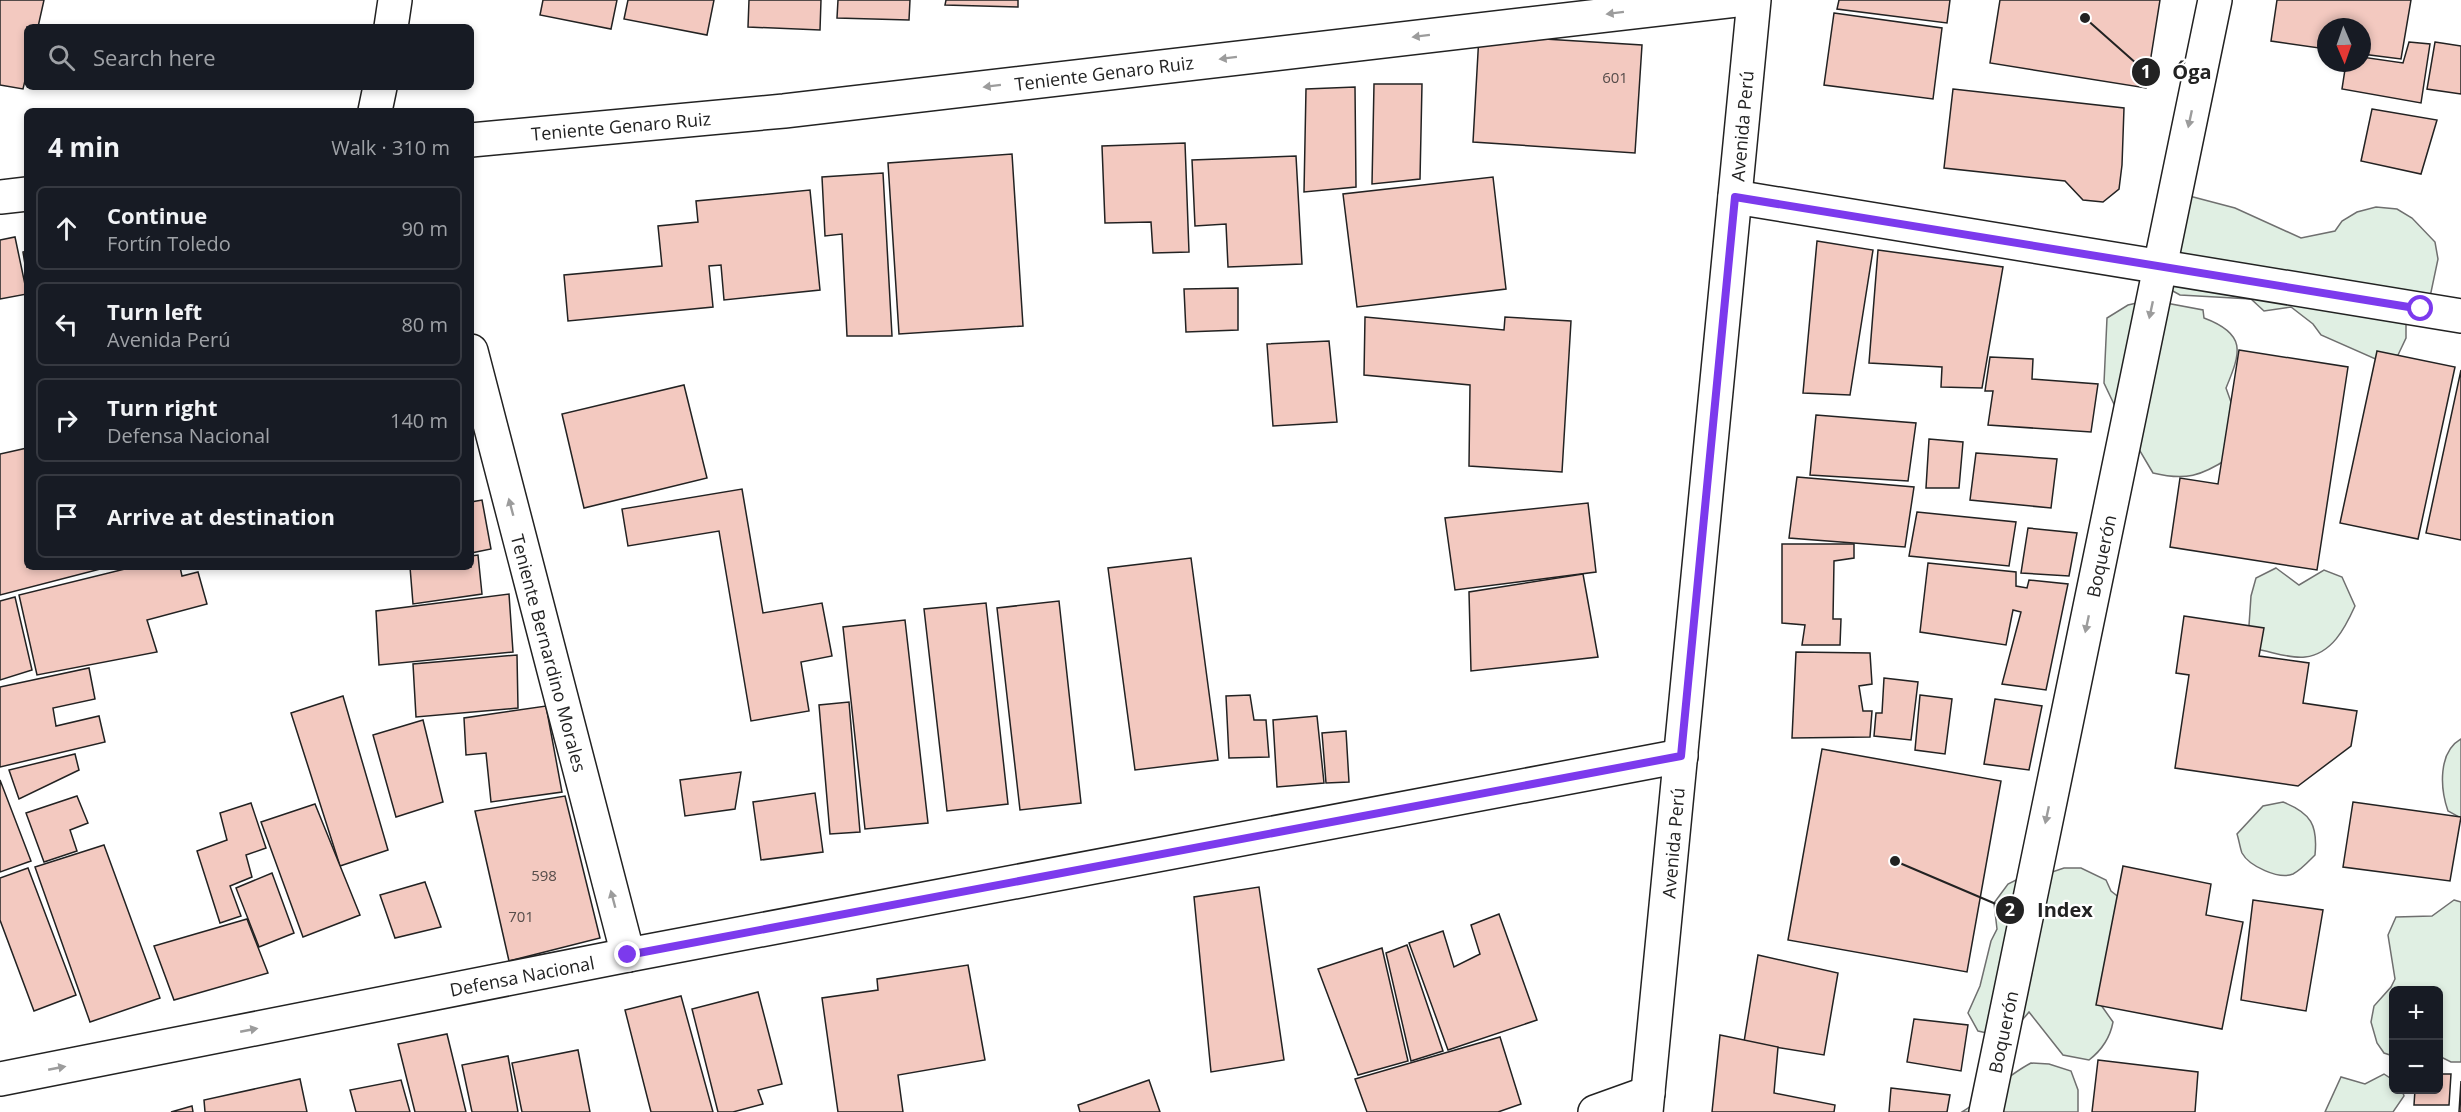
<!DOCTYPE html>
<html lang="en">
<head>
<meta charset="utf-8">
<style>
  body { margin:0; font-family:"Open Sans",sans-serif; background:#20242c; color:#f1f3f6 }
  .controls { position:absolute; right:18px; bottom:18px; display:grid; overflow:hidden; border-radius:9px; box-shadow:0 3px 9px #0003 }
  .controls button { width:54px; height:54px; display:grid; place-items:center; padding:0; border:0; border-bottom:2px solid #363941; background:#171b24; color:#f1f3f6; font:30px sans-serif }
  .compass { position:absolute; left:2317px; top:18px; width:54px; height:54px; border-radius:50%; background:#171b24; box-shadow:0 3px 9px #0003; rotate:178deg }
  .stop { position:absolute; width:18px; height:18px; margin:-14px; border:4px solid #7c3aed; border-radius:50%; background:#fff }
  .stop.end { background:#7c3aed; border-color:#fff; box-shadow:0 2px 6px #0008 }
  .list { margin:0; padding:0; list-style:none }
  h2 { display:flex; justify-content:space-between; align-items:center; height:78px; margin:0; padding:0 24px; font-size:26px }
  h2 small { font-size:20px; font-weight:400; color:#9ea1a6 }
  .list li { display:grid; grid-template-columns:39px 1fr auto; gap:18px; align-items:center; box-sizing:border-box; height:84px; margin:0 12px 12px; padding:0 12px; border:2px solid #363941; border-radius:9px }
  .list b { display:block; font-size:22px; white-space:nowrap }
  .list p { margin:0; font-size:20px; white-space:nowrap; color:#9ea1a6 }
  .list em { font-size:20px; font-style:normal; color:#9ea1a6 }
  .icon { flex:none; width:33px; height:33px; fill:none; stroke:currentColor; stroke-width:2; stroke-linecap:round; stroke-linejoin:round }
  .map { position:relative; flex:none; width:2461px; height:1112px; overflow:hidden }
  .search { position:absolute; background:#171b24; box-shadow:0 3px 9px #0003; left:24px; top:24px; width:450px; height:66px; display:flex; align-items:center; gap:15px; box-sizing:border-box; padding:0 21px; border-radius:9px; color:#9ea1a6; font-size:22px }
  .panel { position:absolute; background:#171b24; box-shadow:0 3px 9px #0003; left:24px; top:108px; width:450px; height:462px; border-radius:9px }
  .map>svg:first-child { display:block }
  .green { fill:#e0efe3; stroke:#6f6f6f; stroke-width:1.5 }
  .building { fill:#f3c9c0; stroke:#222; stroke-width:1.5 }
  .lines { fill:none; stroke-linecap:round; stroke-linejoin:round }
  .minor-casing { stroke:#222; stroke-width:36 }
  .major-casing { stroke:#222; stroke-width:36 }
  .minor { stroke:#fff; stroke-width:33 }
  .major { stroke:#fff; stroke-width:33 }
  .oneway { fill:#9c9c9c }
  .route { stroke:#7c3aed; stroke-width:8 }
  .labels { text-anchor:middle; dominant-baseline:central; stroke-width:4.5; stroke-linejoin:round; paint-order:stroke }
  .number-label { font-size:15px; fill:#564c4a }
  .street-label { font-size:18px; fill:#222; stroke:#fff }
  .leader { fill:none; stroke:#222; stroke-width:2 }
  .callout-dot { fill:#222; stroke:#fff; stroke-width:2 }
  .mark-label { font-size:18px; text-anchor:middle; font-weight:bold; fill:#fff }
  .callout-label { font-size:20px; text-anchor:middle; font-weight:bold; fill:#222; stroke:#fff; stroke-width:4.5; stroke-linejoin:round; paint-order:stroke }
</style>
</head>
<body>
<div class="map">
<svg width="2461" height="1112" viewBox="0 0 2461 1112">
  <rect width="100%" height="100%" fill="#fff"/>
  <g class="green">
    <path d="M 2178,193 L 2235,208 L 2301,238 L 2335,231 L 2342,221 L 2357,212 L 2376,207 L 2397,209 L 2412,218 L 2435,242 L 2438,259 L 2430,297 L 2406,324 L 2406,338 L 2398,355 L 2380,361 L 2321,335 L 2313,324 L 2291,307 L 2264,311 L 2251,299 L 2180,295 L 2171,290 Z"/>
    <path d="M 2150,300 L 2203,310 L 2204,318 C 2247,334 2241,352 2226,388 L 2231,402 L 2229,458 C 2201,476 2186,481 2153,473 L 2121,419 L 2104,383 L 2107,318 L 2128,305 Z"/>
    <path d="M 2276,568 L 2299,585 L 2324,570 L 2342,577 L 2355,606 C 2345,628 2332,654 2305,657 C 2290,659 2270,651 2255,649 L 2248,640 L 2251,596 L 2256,578 Z"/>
    <path d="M 2461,739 L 2461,818 L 2448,811 C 2440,788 2438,752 2461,739 Z"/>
    <path d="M 2283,802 C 2311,813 2318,825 2315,855 C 2309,861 2301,870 2293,874 C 2279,880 2249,866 2242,853 C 2240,848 2239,840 2237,834 L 2263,806 Z"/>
    <path d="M 2064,868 L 2081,868 L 2106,880 L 2111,891 L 2130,906 L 2101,1005 L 2113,1022 C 2110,1038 2102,1050 2089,1060 L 2063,1055 L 2029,1012 C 2014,1031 2003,1038 1978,1031 L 1968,1013 L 1980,986 L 1991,941 L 1997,929 L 1994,903 L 2008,884 L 2020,878 L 2028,880 Z"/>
    <path d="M 2454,900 L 2461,902 L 2461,1062 L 2451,1062 L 2439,1056 L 2438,990 L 2394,990 L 2393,1056 L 2384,1053 L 2377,1043 L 2371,1022 L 2374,1006 L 2391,987 L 2395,979 L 2388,935 L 2396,917 L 2432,916 Z"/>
    <path d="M 2031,1063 L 2049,1064 L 2071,1071 L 2078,1090 L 2078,1112 L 1962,1112 C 1986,1097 2006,1076 2031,1063 Z"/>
    <path d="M 2384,1074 L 2393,1080 L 2394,1090 L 2402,1090 L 2404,1096 L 2393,1112 L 2325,1112 L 2341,1077 L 2365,1084 Z"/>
  </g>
  <g class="building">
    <path d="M 0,0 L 44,0 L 38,27 L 27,27 L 27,72 L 23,89 L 0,85 Z"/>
    <path d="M 543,0 L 617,0 L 611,29 L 540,15 Z"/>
    <path d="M 628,0 L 714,0 L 707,35 L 624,19 Z"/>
    <path d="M 749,0 L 821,0 L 820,30 L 748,27 Z"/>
    <path d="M 838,0 L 910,0 L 909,20 L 837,18 Z"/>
    <path d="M 946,0 L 1018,0 L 1018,7 L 945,5 Z"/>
    <path d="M 1839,0 L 1950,0 L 1947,23 L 1837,9 Z"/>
    <path d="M 2000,0 L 2160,0 L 2146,88 L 1990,63 Z"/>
    <path d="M 2277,0 L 2411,0 L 2401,59 L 2362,54 L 2362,27 L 2326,27 L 2326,49 L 2271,41 Z"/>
    <path d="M 1834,13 L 1942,28 L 1933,99 L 1824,85 Z"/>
    <path d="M 1479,35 L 1642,45 L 1635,153 L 1473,142 Z"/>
    <path d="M 2409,42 L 2430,44 L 2421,103 L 2342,89 L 2346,63 L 2362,63 L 2362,57 L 2403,63 Z"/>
    <path d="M 2435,42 L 2461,46 L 2461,94 L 2427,89 Z"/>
    <path d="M 1374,84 L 1422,84 L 1420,179 L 1372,184 Z"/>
    <path d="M 1355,87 L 1356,187 L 1304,192 L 1306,89 Z"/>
    <path d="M 1953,89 L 2124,108 L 2122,165 L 2119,189 L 2103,202 L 2083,200 L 2065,181 L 1944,168 Z"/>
    <path d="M 2372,109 L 2437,120 L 2421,174 L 2361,161 Z"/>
    <path d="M 1185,143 L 1189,252 L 1153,253 L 1151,222 L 1105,223 L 1102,146 Z"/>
    <path d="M 1012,154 L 1023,326 L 899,334 L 888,163 Z"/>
    <path d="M 1296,156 L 1302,264 L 1228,267 L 1226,224 L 1195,226 L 1192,160 Z"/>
    <path d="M 883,173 L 892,336 L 847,336 L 842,234 L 825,236 L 822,177 Z"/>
    <path d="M 1493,177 L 1506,289 L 1357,307 L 1343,194 Z"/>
    <path d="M 810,190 L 820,290 L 724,300 L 721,265 L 709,266 L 713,307 L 568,321 L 564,275 L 662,266 L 658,226 L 698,222 L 696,201 Z"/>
    <path d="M 15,237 L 27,294 L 0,299 L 0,240 Z"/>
    <path d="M 1817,241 L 1873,250 L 1850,395 L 1803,393 Z"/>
    <path d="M 1878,250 L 2003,267 L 1982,388 L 1941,387 L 1942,367 L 1869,363 Z"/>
    <path d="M 27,251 L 27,277 L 23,252 Z"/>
    <path d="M 1238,288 L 1238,330 L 1186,332 L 1184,289 Z"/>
    <path d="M 1365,317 L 1504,330 L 1505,317 L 1571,321 L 1562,472 L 1469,466 L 1470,385 L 1364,375 Z"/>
    <path d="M 1329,341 L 1337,422 L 1273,426 L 1267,344 Z"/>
    <path d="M 2239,350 L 2348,367 L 2317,570 L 2170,547 L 2180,478 L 2218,484 Z"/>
    <path d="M 2377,351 L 2455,367 L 2418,539 L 2340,523 Z"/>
    <path d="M 1990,357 L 2033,359 L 2032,379 L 2098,384 L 2091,432 L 1988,425 L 1993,391 L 1985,391 Z"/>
    <path d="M 2461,370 L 2461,540 L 2426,533 Z"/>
    <path d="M 684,385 L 707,478 L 584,508 L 562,414 Z"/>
    <path d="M 1816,415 L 1916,423 L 1908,481 L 1810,475 Z"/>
    <path d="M 1929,439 L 1963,442 L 1959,488 L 1926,488 Z"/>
    <path d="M 27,448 L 27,567 L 108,567 L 0,595 L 0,454 Z"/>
    <path d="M 1976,453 L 2057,459 L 2051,508 L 1970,500 Z"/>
    <path d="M 1797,477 L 1914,487 L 1905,547 L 1789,538 Z"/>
    <path d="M 742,489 L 763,613 L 822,603 L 832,656 L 801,662 L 809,711 L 751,721 L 719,531 L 628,546 L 622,509 Z"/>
    <path d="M 482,500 L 491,549 L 471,553 L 471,502 Z"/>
    <path d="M 1588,503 L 1596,572 L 1455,590 L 1445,518 Z"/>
    <path d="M 1917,512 L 2016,522 L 2009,566 L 1909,556 Z"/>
    <path d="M 2028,528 L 2077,533 L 2069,576 L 2021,573 Z"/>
    <path d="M 1782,544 L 1854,544 L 1854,558 L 1834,561 L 1833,619 L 1841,619 L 1840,645 L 1802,645 L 1805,625 L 1782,623 Z"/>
    <path d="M 478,555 L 482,594 L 413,604 L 410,567 L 471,567 L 471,556 Z"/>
    <path d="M 1191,558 L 1218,760 L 1135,770 L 1108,568 Z"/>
    <path d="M 1928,563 L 2016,572 L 2016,586 L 2027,588 L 2029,580 L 2068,584 L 2046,690 L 2002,684 L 2021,612 L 2013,610 L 2006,645 L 1920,632 Z"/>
    <path d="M 133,567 L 180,567 L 182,576 L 198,572 L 207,604 L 147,620 L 157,652 L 37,675 L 19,595 Z"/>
    <path d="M 1583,574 L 1598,657 L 1471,671 L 1469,592 Z"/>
    <path d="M 509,594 L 513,652 L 379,665 L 376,611 Z"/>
    <path d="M 15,597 L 32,670 L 0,680 L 0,601 Z"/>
    <path d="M 1059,601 L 1081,803 L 1020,810 L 997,608 Z"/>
    <path d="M 986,603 L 1008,804 L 947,811 L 924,609 Z"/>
    <path d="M 2184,616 L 2264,628 L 2259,656 L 2309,663 L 2303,703 L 2357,711 L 2351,746 L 2298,786 L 2175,768 L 2189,675 L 2176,673 Z"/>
    <path d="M 905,620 L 928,823 L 865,829 L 843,627 Z"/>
    <path d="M 1796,652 L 1870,653 L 1872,684 L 1859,686 L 1863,711 L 1872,711 L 1870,737 L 1792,738 Z"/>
    <path d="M 517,655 L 518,708 L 416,717 L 413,664 Z"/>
    <path d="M 89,668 L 95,699 L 53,708 L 56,726 L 99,716 L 105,742 L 0,767 L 0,687 Z"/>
    <path d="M 1884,678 L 1918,682 L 1911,740 L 1874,736 L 1876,713 L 1882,713 Z"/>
    <path d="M 1250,695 L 1254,720 L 1266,720 L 1269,757 L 1229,758 L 1226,696 Z"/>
    <path d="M 1920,695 L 1952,699 L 1945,754 L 1915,750 Z"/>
    <path d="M 343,696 L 388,850 L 340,866 L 291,713 Z"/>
    <path d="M 1995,699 L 2042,706 L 2029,770 L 1984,764 Z"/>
    <path d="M 849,702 L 860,832 L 830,834 L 819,705 Z"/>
    <path d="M 546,706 L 562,792 L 491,802 L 486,753 L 466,755 L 464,718 Z"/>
    <path d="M 1317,716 L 1324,783 L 1277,787 L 1273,720 Z"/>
    <path d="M 423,720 L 443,802 L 396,817 L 373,735 Z"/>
    <path d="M 1346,731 L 1349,782 L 1326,783 L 1322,733 Z"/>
    <path d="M 1822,749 L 2001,781 L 1967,972 L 1788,940 Z"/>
    <path d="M 75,754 L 79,770 L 19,799 L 9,770 Z"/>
    <path d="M 741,772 L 735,809 L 685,816 L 680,780 Z"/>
    <path d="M 0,780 L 31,861 L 0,872 Z"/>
    <path d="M 815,793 L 823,852 L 761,860 L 753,802 Z"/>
    <path d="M 77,796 L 88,823 L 70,830 L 77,851 L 44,862 L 26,813 Z"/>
    <path d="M 565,796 L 600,938 L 509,961 L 475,811 Z"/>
    <path d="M 2353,802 L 2461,817 L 2450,881 L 2343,867 Z"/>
    <path d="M 251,803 L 266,848 L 246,855 L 252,877 L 230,886 L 241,916 L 220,923 L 197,851 L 227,840 L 220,813 Z"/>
    <path d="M 315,804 L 360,915 L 303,937 L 261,822 Z"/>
    <path d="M 104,845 L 160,998 L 90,1022 L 35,867 Z"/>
    <path d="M 2123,866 L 2211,884 L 2206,915 L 2243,922 L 2222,1029 L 2096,1005 Z"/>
    <path d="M 28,868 L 76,995 L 34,1011 L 0,920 L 0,878 Z"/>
    <path d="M 272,873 L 294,933 L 259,947 L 236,888 Z"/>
    <path d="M 425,882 L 441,927 L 395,938 L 380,895 Z"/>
    <path d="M 1259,887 L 1284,1060 L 1211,1072 L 1194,897 Z"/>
    <path d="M 2253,900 L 2323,910 L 2306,1011 L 2241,1000 Z"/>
    <path d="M 1499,914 L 1537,1020 L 1448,1050 L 1409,943 L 1443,931 L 1454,967 L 1480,954 L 1471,925 Z"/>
    <path d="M 247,919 L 268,973 L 174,1000 L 154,946 Z"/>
    <path d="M 1407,945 L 1443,1051 L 1411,1061 L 1386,953 Z"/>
    <path d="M 1382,948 L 1408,1061 L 1358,1075 L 1318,969 Z"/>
    <path d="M 1758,955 L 1838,973 L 1824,1055 L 1744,1042 Z"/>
    <path d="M 968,965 L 985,1060 L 898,1075 L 903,1112 L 838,1112 L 822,998 L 878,990 L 877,979 Z"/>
    <path d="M 758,992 L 782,1084 L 758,1090 L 763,1104 L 733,1112 L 718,1112 L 692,1009 Z"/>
    <path d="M 681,996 L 713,1112 L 651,1112 L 625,1010 Z"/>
    <path d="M 1914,1019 L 1968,1025 L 1961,1071 L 1907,1062 Z"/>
    <path d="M 447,1034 L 466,1112 L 415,1112 L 398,1044 Z"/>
    <path d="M 1720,1035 L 1778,1047 L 1774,1093 L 1835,1105 L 1834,1112 L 1712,1112 Z"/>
    <path d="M 1500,1037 L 1521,1104 L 1498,1112 L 1367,1112 L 1355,1079 Z"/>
    <path d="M 578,1050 L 590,1112 L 522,1112 L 512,1063 Z"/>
    <path d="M 508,1056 L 518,1112 L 472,1112 L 462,1065 Z"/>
    <path d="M 2098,1060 L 2198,1072 L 2195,1112 L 2092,1112 Z"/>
    <path d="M 2438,1074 L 2451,1074 L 2449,1105 L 2414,1105 L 2415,1090 L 2438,1090 Z"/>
    <path d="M 300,1079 L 307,1112 L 205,1112 L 204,1100 Z"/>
    <path d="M 401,1080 L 410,1112 L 356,1112 L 350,1090 Z"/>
    <path d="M 1149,1080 L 1160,1112 L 1080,1112 L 1078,1105 Z"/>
    <path d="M 2461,1081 L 2461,1112 L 2459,1112 Z"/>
    <path d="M 1891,1088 L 1950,1095 L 1947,1112 L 1889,1112 Z"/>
    <path d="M 192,1106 L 193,1112 L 171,1112 Z"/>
  </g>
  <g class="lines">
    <g class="minor-casing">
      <g id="minor">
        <path d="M 391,27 L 395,0"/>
        <path d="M 375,111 L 380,87"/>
        <path d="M 471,140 L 784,111 L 1736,0"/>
        <path d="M 0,197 L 27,194"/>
        <path d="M 1735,197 L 2461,316"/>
        <path d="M 471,351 L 628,955"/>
        <path d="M 0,1079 L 628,955 L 1681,756"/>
        <path d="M 1595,1112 L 1648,1093"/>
        <path d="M 1986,1112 L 2215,0"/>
      </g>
    </g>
    <g class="major-casing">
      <path id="major" d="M 1646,1112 L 1754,0"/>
    </g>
    <use href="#minor" class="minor"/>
    <use href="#major" class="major"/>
  </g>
  <defs><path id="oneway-solid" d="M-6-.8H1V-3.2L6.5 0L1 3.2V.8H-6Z" transform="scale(1.5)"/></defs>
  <g class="oneway">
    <use href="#oneway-solid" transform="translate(1615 13) rotate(173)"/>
    <use href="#oneway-solid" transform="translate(1421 36) rotate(173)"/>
    <use href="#oneway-solid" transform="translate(1228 58) rotate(173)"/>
    <use href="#oneway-solid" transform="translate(992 86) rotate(173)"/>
    <use href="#oneway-solid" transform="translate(2190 119) rotate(102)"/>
    <use href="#oneway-solid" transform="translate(2151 310) rotate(102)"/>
    <use href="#oneway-solid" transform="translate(511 507) rotate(-105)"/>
    <use href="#oneway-solid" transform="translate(2087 624) rotate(102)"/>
    <use href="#oneway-solid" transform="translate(2047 815) rotate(102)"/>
    <use href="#oneway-solid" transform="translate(613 899) rotate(-105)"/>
    <use href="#oneway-solid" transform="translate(249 1030) rotate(-11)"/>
    <use href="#oneway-solid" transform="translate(57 1068) rotate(-11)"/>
  </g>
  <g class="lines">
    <path class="route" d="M 628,955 L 1681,756 L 1735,197 L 2421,309"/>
  </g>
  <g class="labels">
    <g class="number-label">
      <text x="1615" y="77">601</text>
      <text x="544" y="875">598</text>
      <text x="521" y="916">701</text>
    </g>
    <g class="street-label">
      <text transform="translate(1104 73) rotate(-7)">Teniente Genaro Ruiz</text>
      <text transform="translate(621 126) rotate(-5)">Teniente Genaro Ruiz</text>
      <text transform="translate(1742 126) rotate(-85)">Avenida Perú</text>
      <text transform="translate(2101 556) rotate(-78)">Boquerón</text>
      <text transform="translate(549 653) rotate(75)">Teniente Bernardino Morales</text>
      <text transform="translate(1673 843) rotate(-85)">Avenida Perú</text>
      <text transform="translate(522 976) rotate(-11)">Defensa Nacional</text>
      <text transform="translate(2003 1032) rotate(-78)">Boquerón</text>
    </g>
  </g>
  <path class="leader" d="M2085 18L2146 72M1895 861L2010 910"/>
  <g class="callout-dot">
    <circle cx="2085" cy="18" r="6"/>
    <circle cx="1895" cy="861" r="6"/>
    <circle cx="2146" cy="72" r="15"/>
    <circle cx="2010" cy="910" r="15"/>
  </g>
  <g class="mark-label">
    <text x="2146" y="78">1</text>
    <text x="2010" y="916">2</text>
  </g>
  <g class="callout-label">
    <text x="2192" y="79">Óga</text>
    <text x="2065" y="917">Index</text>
  </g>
</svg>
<div class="controls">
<button>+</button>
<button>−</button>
</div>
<svg class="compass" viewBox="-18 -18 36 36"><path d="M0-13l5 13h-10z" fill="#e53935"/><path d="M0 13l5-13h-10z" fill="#9ea1a6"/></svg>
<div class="stop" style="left:2421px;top:309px"></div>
<div class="stop end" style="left:628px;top:955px"></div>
<div class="search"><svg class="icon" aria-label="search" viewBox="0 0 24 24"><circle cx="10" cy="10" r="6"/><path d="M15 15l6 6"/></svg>Search here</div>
<section class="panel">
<h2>4 min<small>Walk · 310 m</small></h2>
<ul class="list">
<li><svg class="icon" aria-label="ahead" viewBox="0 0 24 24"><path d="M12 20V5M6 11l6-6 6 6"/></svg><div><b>Continue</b><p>Fortín Toledo</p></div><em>90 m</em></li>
<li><svg class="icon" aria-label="left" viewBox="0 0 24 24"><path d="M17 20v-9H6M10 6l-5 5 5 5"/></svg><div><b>Turn left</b><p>Avenida Perú</p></div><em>80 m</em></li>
<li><svg class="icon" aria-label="right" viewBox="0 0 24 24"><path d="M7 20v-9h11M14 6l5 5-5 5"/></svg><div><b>Turn right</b><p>Defensa Nacional</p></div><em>140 m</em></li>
<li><svg class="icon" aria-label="arrive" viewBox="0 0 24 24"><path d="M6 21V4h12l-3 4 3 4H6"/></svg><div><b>Arrive at destination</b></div></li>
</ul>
</section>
</div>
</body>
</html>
